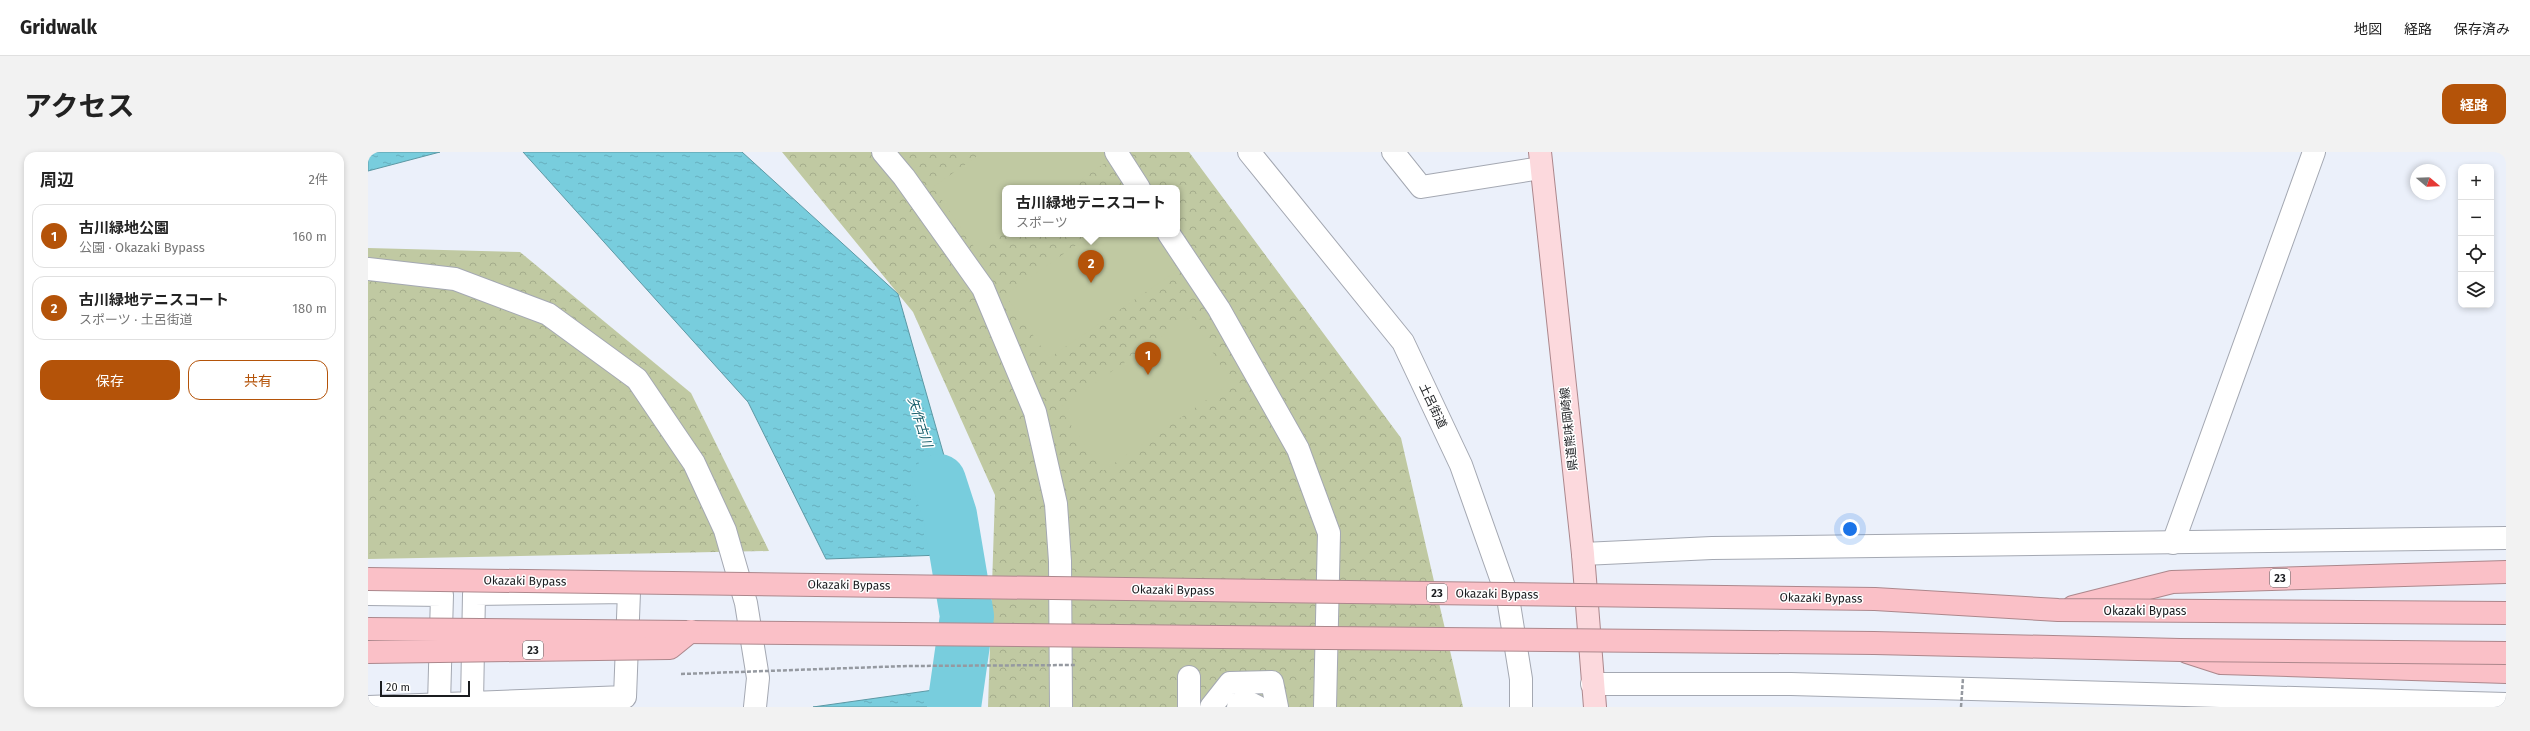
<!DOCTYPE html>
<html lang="ja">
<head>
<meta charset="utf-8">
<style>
  body { margin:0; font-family:"Fira Sans","Noto Sans JP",sans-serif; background:#f2f2f2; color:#222 }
  .controls { position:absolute; right:12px; top:12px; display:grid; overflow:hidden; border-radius:8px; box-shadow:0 2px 6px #0003 }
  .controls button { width:36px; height:36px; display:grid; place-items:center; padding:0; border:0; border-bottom:1px solid #e0e0e0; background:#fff; color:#222; font:20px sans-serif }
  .compass { position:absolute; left:2042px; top:12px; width:36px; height:36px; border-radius:50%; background:#fff; box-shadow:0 2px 6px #0003; rotate:109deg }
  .scale { position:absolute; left:12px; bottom:10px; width:90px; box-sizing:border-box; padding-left:4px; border:2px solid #1a1c1f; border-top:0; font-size:11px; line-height:14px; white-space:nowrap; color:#1a1c1f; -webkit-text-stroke:3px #fff; paint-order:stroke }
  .you { position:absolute; left:1482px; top:377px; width:14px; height:14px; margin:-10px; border:3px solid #fff; border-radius:50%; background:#1a73e8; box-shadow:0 0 0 6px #1a73e833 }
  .badge { display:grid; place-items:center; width:26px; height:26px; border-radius:50%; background:#b45309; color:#fff; font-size:13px; font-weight:700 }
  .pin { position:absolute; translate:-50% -33px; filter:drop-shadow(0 1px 2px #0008) }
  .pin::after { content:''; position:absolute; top:21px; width:14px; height:12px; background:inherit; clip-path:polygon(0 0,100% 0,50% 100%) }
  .popup { position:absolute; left:634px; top:33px; width:178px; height:52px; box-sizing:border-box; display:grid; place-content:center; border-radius:8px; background:#fff; filter:drop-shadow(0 1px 3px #0005); font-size:13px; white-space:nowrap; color:#767676 }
  .popup b { font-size:15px; color:#222 }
  .popup::after { content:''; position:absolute; left:50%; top:100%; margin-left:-8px; border:8px solid transparent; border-top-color:#fff }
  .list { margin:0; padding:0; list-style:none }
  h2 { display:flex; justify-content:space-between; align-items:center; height:52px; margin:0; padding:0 16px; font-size:17px }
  h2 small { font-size:13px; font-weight:400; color:#767676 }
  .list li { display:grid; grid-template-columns:26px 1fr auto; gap:12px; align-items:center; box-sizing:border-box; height:64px; margin:0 8px 8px; padding:0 8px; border:1px solid #e0e0e0; border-radius:12px }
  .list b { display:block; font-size:15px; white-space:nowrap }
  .list p { margin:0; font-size:13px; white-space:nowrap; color:#767676 }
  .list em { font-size:13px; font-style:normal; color:#767676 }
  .actions { display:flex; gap:8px; padding:12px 16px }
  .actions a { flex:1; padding:9px 0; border:1px solid #b45309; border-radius:12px; text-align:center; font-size:14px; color:#b45309 }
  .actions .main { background:#b45309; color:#fff }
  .icon { flex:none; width:22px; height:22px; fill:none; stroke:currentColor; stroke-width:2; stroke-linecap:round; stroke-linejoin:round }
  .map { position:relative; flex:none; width:2138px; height:555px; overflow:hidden; border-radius:12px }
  header { display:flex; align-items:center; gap:24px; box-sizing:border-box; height:56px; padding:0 20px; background:#fff; border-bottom:1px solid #e0e0e0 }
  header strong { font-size:19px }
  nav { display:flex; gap:22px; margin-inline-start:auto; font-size:14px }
  .intro { display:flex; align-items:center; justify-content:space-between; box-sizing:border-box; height:96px; padding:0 24px }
  h1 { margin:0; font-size:28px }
  .button { padding:10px 18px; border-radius:12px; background:#b45309; color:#fff; font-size:14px; font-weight:700 }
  main { display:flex; gap:24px; padding:0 24px }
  aside { flex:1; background:#fff; border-radius:12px; box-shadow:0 2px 6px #0003 }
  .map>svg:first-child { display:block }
  .park { fill:url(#park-crowns); fill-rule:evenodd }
  .pitch { fill:#c0c9a2 }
  .water { fill:url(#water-ripples); stroke:#5c98a4 }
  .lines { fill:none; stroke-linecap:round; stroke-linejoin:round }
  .river { stroke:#78cddd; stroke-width:54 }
  .minor-casing { stroke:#a4a8b2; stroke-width:24 }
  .major-casing { stroke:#ac878c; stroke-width:24 }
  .highway-casing { stroke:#ac878c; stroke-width:24 }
  .minor { stroke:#fff; stroke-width:22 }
  .major { stroke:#fcd9dd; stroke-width:22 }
  .highway { stroke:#fac0c7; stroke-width:22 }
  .highway-bridge-casing { stroke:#ac878c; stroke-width:24; stroke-linecap:butt }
  .path-bridge { stroke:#9599a0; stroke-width:2.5; stroke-dasharray:4 2; stroke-linecap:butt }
  .highway-bridge { stroke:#fac0c7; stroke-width:22 }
  .labels { text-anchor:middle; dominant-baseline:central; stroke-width:3; stroke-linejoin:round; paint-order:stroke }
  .shield { fill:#fff; stroke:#5f6062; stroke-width:1 }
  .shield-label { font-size:11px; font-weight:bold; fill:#1a1c1f }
  .street-label { font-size:12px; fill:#1a1c1f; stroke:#fff }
  .water-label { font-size:13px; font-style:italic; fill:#115a66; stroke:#fff }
</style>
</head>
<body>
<header>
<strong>Gridwalk</strong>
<nav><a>地図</a><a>経路</a><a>保存済み</a></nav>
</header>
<div class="intro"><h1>アクセス</h1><a class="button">経路</a></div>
<main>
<aside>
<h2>周辺<small>2件</small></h2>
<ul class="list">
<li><span class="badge">1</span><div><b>古川緑地公園</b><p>公園 · Okazaki Bypass</p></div><em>160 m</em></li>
<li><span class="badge">2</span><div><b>古川緑地テニスコート</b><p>スポーツ · 土呂街道</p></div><em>180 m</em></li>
</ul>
<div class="actions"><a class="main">保存</a><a>共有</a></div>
</aside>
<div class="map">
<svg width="2138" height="555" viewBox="0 0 2138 555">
  <defs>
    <pattern id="park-crowns" width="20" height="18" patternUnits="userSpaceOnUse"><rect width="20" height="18" fill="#c0c9a2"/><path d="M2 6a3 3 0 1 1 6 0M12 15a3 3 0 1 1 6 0" fill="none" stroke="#a4ac8b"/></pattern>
    <pattern id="water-ripples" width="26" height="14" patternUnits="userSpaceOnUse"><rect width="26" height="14" fill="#78cddd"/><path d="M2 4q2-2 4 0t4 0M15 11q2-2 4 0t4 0" fill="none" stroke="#67afbd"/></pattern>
  </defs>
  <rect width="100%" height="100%" fill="#ebf0fa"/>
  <g class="park">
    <path d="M 414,0 L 821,0 L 1033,286 L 1095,555 L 620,555 L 627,343 L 545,160 ZM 637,36 L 809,36 L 809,82 L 637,82 Z"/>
    <path d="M 0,96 L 152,100 L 323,241 L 401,399 L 0,407 Z"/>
  </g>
  <g class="pitch">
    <path d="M 615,0 L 731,0 L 737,11 L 700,36 L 637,36 L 637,79 L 609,99 L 565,35 Z"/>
    <path d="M 724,82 L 788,82 L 810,118 L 681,206 L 637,143 Z"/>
    <path d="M 823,164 L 863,231 L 735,319 L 691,256 Z"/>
  </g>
  <g class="water">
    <path d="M 0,0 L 72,0 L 0,19 Z"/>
    <path d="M 155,0 L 374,0 L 530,142 L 604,402 L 458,407 L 380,250 Z"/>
    <path d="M 608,532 L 602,555 L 445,555 Z"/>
  </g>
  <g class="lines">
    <path class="river" d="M 571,329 L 582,363 L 599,464 L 586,555"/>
    <g class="minor-casing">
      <g id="minor">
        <path d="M 515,0 L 536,25 L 615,136 L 667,260 L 688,352 L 692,409 L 693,555"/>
        <path d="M 748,0 L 771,36"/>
        <path d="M 881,0 L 1035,190 L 1093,313 L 1140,446 L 1153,527 L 1153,555"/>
        <path d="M 1025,0 L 1053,35 L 1173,16"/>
        <path d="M 801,82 L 851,157 L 930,297 L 961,381 L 957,555"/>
        <path d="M 0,117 L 87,127 L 180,162 L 269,227 L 326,311 L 357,378 L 378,451 L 390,526 L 387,555"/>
        <path d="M 1805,391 L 1946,0"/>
        <path d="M 1215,402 L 1344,396 L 2138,386"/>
        <path d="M 0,442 L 74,443 L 71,552"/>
        <path d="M 0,488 L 59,489"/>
        <path d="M 821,525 L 821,555"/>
        <path d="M 1224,532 L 1423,532 L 2138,552"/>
        <path d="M 0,555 L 257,545 L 261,440 L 106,442 L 104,551"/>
        <path d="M 843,555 L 862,531 L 904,530 L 909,555"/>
        <path d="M 870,555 L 876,548 L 890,555"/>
      </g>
    </g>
    <g class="major-casing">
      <path id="major" d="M 1172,0 L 1215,402 L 1227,555"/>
    </g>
    <g class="highway-casing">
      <g id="highway">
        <path d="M 1705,455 L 1804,430 L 2138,420"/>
        <path d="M 1819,500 L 1853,511 L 2138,520"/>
      </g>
    </g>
    <use href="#minor" class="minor"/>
    <use href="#major" class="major"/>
    <use href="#highway" class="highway"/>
    <g class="highway-bridge-casing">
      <g id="highway-bridge">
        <path d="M 0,427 L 1507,447 L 1690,458 L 2138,461"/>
        <path d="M 0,477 L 1506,491 L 1812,498 L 2138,501"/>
        <path d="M 0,500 L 302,496 L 323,479"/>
      </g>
    </g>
    <g class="path-bridge">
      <path d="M 313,522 L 539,514 L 708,513"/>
      <path d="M 1593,555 L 1595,526"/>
    </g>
    <use href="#highway-bridge" class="highway-bridge"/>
  </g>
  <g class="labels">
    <g class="shield">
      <rect x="1902" y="417" width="20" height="18" rx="3"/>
      <rect x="1059" y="432" width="20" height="18" rx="3"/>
      <rect x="155" y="489" width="20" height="18" rx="3"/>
    </g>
    <g class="shield-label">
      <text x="1912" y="426">23</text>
      <text x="1069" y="441">23</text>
      <text x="165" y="498">23</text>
    </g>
    <g class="street-label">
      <text transform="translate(1065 254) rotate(65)">土呂街道</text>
      <text transform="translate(1201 277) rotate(-96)">県道熊味岡崎線</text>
      <text transform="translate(157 429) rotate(1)">Okazaki Bypass</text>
      <text transform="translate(481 433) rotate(1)">Okazaki Bypass</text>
      <text transform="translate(805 438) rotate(1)">Okazaki Bypass</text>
      <text transform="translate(1129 442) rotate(1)">Okazaki Bypass</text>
      <text transform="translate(1453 446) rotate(1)">Okazaki Bypass</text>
      <text x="1777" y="459">Okazaki Bypass</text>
    </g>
    <g class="water-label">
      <text transform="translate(552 270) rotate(72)">矢作古川</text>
    </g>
  </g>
</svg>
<div class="controls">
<button>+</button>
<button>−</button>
<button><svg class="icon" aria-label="locate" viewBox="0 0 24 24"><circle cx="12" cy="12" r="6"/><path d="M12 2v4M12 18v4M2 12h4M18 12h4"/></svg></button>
<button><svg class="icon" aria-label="layers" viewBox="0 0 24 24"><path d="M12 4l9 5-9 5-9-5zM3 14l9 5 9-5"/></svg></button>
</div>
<svg class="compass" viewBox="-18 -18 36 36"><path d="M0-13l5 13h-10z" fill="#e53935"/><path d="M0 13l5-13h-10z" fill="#767676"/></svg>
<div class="scale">20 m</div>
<div class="you"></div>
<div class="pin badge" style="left:780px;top:223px">1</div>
<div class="pin badge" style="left:723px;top:131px">2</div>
<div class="popup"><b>古川緑地テニスコート</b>スポーツ</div>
</div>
</main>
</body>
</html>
